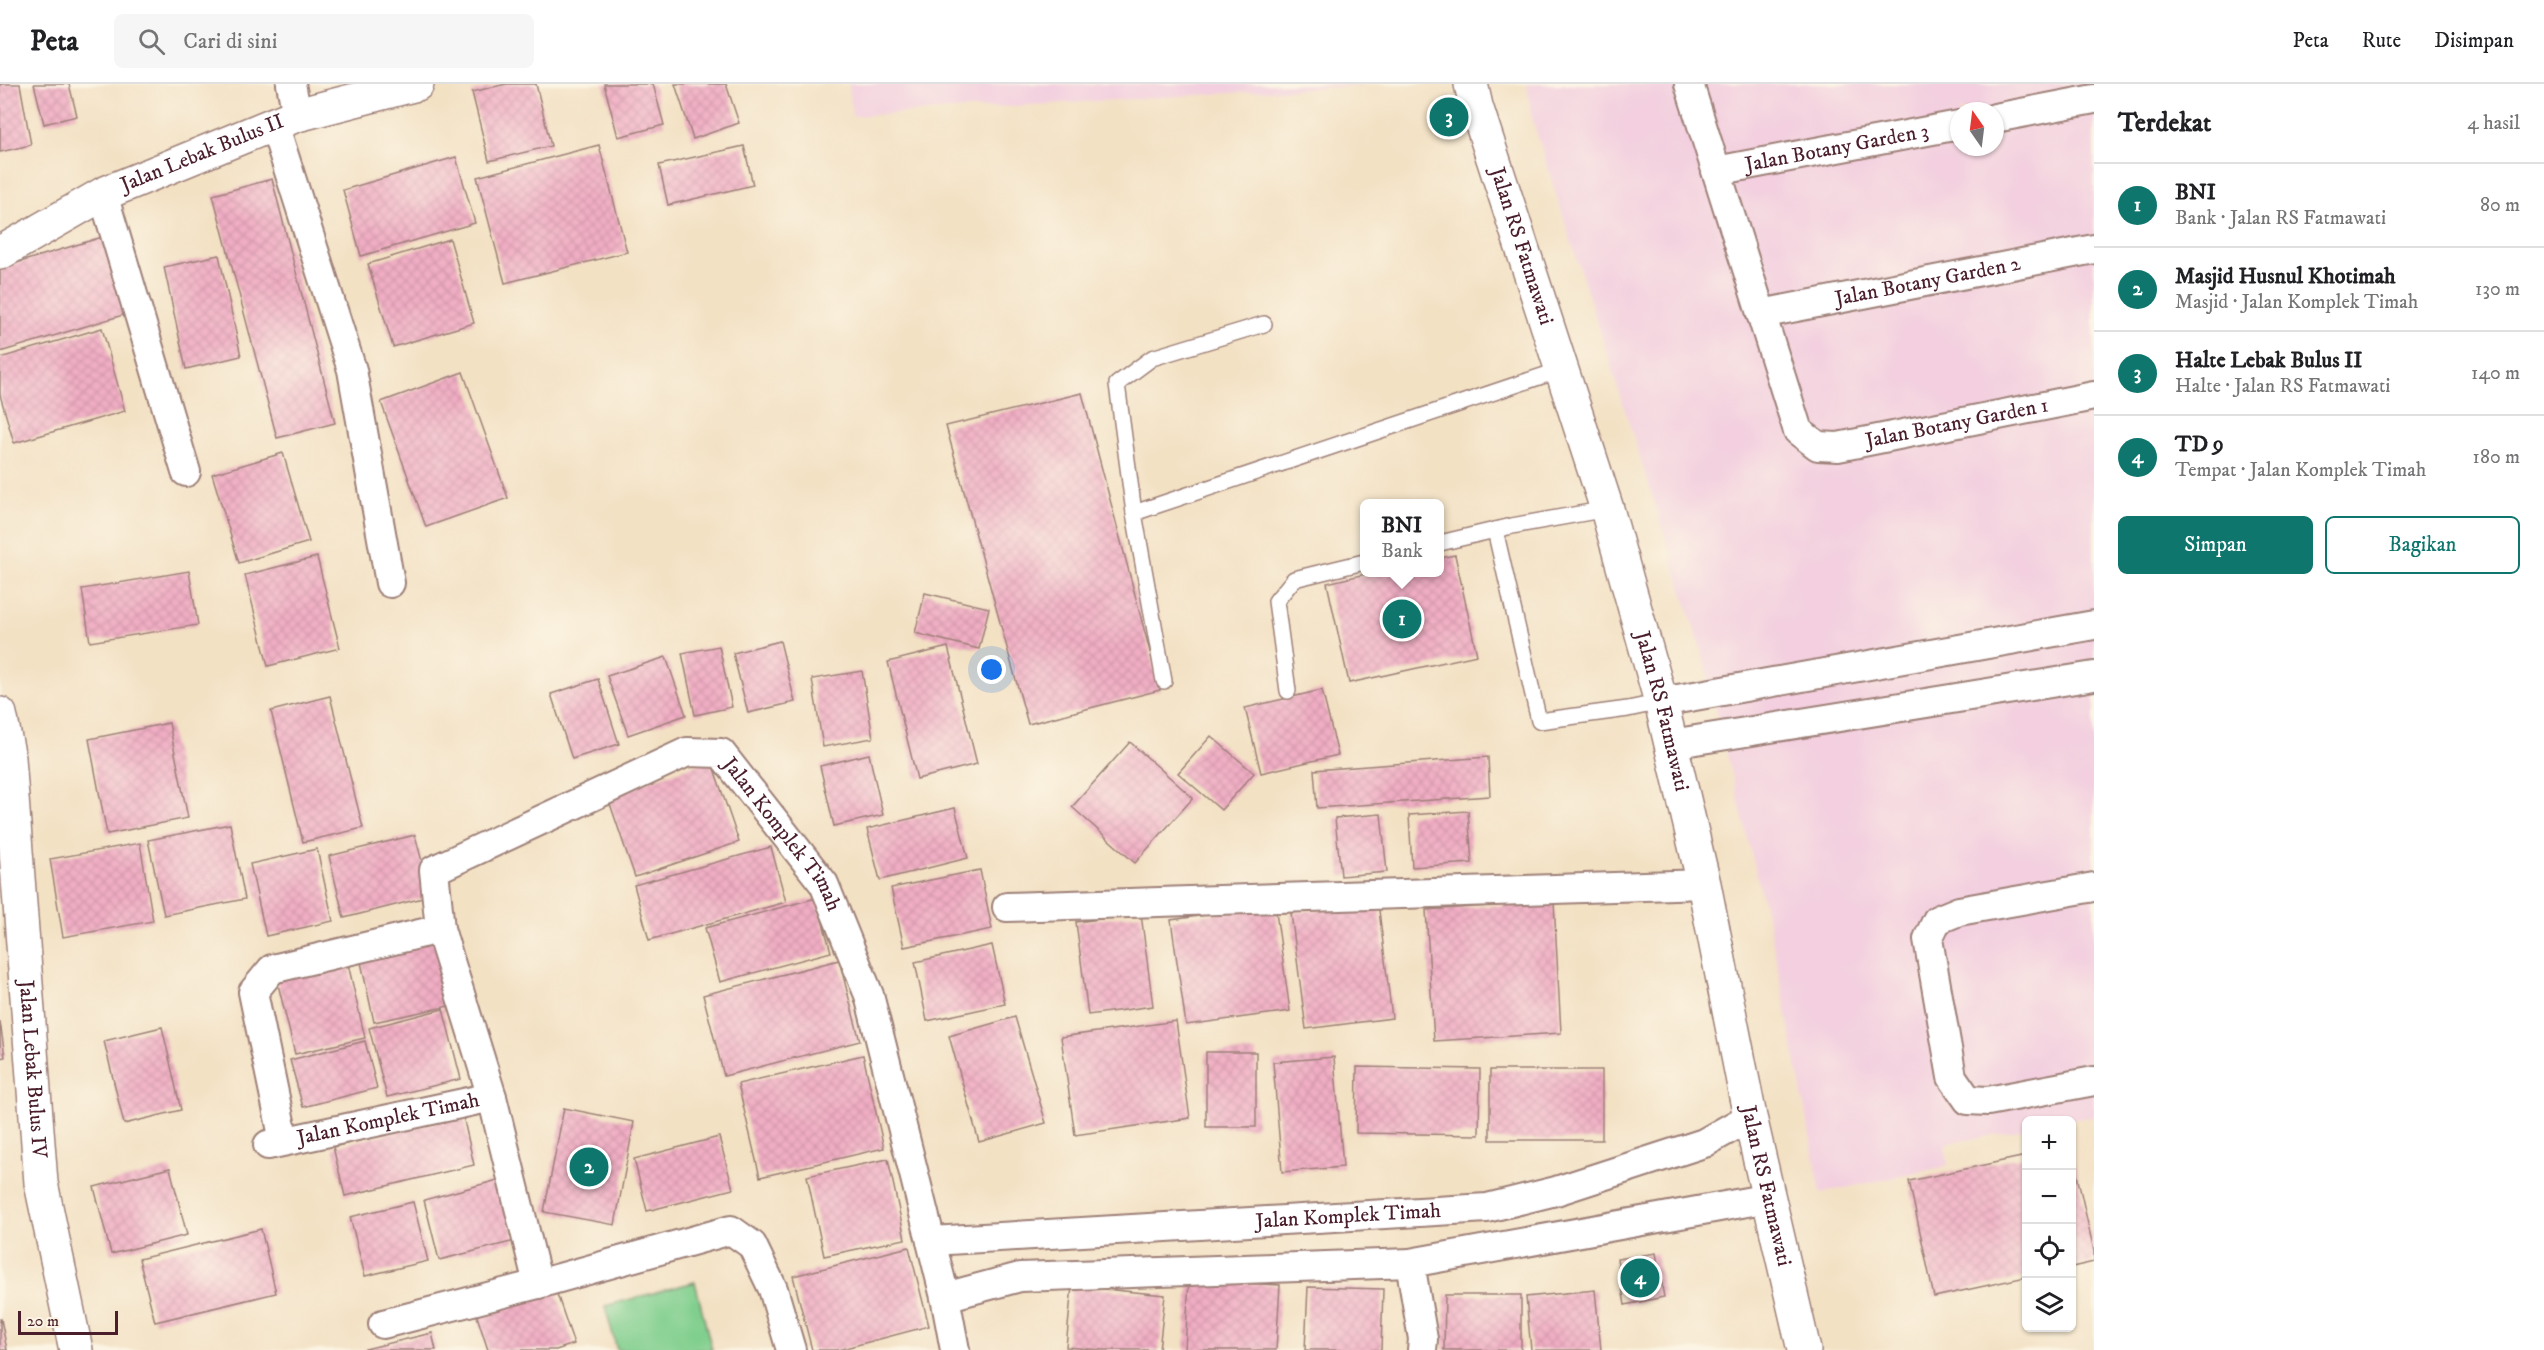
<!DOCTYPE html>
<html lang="id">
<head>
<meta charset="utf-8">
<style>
  body { margin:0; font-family:"IM FELL DW Pica",serif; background:#f6f6f6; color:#202124 }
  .controls { position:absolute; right:18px; bottom:18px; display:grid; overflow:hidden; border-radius:9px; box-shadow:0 2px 4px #0004 }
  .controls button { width:54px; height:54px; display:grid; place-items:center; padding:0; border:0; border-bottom:2px solid #e0e0e0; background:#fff; color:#202124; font:30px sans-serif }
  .compass { position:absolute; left:1950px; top:18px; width:54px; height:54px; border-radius:50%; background:#fff; box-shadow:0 2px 4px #0004; rotate:346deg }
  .scale { position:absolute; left:18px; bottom:15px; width:100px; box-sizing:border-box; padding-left:6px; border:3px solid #4a1f2b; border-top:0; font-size:16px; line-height:21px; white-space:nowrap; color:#4a1f2b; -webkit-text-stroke:4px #fcf5e5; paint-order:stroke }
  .you { position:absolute; left:992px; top:586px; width:21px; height:21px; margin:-15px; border:4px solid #fff; border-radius:50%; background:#1a73e8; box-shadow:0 0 0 9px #1a73e833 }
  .badge { display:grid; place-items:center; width:39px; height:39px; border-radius:50%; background:#0f766e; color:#fff; font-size:20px; font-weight:700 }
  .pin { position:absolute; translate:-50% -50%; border:3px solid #fff; box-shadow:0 2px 6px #0006 }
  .popup { position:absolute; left:1360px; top:415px; width:84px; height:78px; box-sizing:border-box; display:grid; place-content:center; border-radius:9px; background:#fff; filter:drop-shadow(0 2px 4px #0005); font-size:20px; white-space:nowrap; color:#757577 }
  .popup b { font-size:22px; color:#202124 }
  .popup::after { content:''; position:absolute; left:50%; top:100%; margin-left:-12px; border:12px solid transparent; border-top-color:#fff }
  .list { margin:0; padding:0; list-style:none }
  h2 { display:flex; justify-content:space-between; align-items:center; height:78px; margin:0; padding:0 24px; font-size:26px }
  h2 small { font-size:20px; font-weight:400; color:#757577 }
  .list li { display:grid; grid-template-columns:39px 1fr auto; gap:18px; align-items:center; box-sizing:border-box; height:84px; padding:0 24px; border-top:2px solid #e0e0e0 }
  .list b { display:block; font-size:22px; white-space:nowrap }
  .list p { margin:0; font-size:20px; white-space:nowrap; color:#757577 }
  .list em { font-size:20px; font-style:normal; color:#757577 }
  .actions { display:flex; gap:12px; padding:18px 24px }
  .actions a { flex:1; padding:14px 0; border:2px solid #0f766e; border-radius:9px; text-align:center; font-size:21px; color:#0f766e }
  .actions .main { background:#0f766e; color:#fff }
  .icon { flex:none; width:33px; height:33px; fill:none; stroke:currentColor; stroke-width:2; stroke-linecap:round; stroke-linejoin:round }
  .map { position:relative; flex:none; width:2094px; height:1266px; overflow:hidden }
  header { display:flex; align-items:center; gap:36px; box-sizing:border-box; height:84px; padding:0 30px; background:#fff; border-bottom:2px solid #e0e0e0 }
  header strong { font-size:28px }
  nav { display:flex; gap:33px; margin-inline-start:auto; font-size:21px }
  .search { width:420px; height:54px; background:#f6f6f6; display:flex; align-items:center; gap:15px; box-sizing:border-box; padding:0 21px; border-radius:9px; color:#757577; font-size:22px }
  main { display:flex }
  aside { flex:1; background:#fff }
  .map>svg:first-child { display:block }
  .built { fill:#f3cfdf; fill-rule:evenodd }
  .pitch { fill:#80cf8e; stroke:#65775c; stroke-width:1.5 }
  .building { fill:url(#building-cross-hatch) }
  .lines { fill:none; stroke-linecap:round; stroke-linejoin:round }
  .lane-casing { stroke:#9e8078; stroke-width:18 }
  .street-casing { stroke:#9e8078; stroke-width:32 }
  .secondary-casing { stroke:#9e8078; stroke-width:36 }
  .lane { stroke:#fff; stroke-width:15 }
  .street { stroke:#fff; stroke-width:28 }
  .secondary { stroke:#fff; stroke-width:33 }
  .labels { text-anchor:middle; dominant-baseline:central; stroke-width:5; stroke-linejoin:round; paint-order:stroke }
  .street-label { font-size:21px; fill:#4a1f2b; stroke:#fcf5e5 }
</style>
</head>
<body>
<header>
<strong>Peta</strong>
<div class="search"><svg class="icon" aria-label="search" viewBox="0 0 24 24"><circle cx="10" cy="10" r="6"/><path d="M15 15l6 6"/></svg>Cari di sini</div>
<nav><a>Peta</a><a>Rute</a><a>Disimpan</a></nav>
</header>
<main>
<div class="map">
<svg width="2094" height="1266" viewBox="0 0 2094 1266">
  <defs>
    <pattern id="building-cross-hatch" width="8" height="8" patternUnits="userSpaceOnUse" patternTransform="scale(1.5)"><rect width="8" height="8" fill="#f1aec4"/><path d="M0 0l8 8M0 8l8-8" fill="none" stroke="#d095a9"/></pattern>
  </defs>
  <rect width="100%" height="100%" fill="#fcf5e5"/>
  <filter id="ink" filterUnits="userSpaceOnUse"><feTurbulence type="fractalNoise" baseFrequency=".0167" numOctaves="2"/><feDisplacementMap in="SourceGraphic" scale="12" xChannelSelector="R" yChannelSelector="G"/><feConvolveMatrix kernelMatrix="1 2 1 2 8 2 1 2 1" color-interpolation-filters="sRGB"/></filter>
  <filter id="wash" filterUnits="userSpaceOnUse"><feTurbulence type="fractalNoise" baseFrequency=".008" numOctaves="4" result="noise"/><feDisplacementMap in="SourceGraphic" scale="24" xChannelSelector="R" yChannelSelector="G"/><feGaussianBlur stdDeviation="1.35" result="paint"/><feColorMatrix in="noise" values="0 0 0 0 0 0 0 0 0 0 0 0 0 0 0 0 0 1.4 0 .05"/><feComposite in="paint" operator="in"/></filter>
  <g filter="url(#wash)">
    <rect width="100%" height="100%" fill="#f3e1c4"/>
    <g class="built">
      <path d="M 849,0 L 1364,0 L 1364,1 L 852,32 Z"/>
      <path d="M 1527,0 L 2094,0 L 2094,1032 L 2071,1036 L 2026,1036 L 2026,1045 L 1945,1060 L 1948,1082 L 1821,1109 L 1771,849 L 1701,565 L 1531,31 ZM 1959,27 L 1995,27 L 1995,63 L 1959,63 Z"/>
    </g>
    <path class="pitch" d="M 695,1198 L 712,1266 L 617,1266 L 605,1222 Z"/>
    <g id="blocks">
      <g class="building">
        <path d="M 0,0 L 20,0 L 31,61 L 0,68 Z"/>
        <path d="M 34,0 L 69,0 L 77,32 L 44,40 Z"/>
        <path d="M 506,0 L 536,0 L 551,62 L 489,77 L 472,8 Z"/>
        <path d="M 604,0 L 653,0 L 664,41 L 618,53 Z"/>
        <path d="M 675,0 L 726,0 L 739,39 L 693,55 Z"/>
        <path d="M 599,61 L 627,168 L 505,199 L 477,93 Z"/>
        <path d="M 744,62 L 753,101 L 668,121 L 659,81 Z"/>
        <path d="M 456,73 L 475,139 L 361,172 L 343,106 Z"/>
        <path d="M 272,95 L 335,339 L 277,354 L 213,111 Z"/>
        <path d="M 109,151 L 133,228 L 0,268 L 0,184 Z"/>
        <path d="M 450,155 L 474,239 L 393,263 L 368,180 Z"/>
        <path d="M 219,171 L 241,272 L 186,285 L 164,183 Z"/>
        <path d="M 102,244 L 125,327 L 14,359 L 0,311 L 0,274 Z"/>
        <path d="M 463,288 L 508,414 L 426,443 L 381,318 Z"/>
        <path d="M 1082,309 L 1160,606 L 1028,640 L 946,342 Z"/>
        <path d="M 283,369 L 309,458 L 239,479 L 212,390 Z"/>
        <path d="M 1455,471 L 1477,571 L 1349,599 L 1327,499 L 1374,488 L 1440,488 L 1440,474 Z"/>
        <path d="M 317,473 L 340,564 L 268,582 L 245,491 Z"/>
        <path d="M 189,487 L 198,541 L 90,558 L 82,505 Z"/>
        <path d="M 925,509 L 989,524 L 979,565 L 915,549 Z"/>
        <path d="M 780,557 L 795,618 L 748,629 L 733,569 Z"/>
        <path d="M 719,562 L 732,623 L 695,631 L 682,569 Z"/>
        <path d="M 948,563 L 977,680 L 917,695 L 888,578 Z"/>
        <path d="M 666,573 L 686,631 L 628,651 L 607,592 Z"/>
        <path d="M 862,587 L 873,654 L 823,663 L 812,595 Z"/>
        <path d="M 598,595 L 619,660 L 572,675 L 551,610 Z"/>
        <path d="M 1322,606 L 1338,671 L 1261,689 L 1245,624 Z"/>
        <path d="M 330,612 L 363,744 L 303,758 L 271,627 Z"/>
        <path d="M 169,639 L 188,734 L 107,750 L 89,655 Z"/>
        <path d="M 1211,652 L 1254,689 L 1221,726 L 1178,689 Z"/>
        <path d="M 1130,658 L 1193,714 L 1135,779 L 1072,723 Z"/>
        <path d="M 869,670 L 883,731 L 834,742 L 820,682 Z"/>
        <path d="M 1488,673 L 1490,712 L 1317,724 L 1314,686 Z"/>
        <path d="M 711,676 L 739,758 L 635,793 L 607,711 Z"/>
        <path d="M 955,724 L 968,774 L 880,796 L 867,745 Z"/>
        <path d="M 1468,727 L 1472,779 L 1412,783 L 1409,731 Z"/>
        <path d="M 1381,730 L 1387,788 L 1341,792 L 1335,734 Z"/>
        <path d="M 230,740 L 245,815 L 164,831 L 148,756 Z"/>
        <path d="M 415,751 L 431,812 L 344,834 L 329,772 Z"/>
        <path d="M 140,759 L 153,837 L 63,853 L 50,775 Z"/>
        <path d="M 771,763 L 786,818 L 649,856 L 634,801 Z"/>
        <path d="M 317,765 L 333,837 L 266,852 L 250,780 Z"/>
        <path d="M 980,786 L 992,845 L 904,863 L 891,804 Z"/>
        <path d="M 816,814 L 831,868 L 720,898 L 705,844 Z"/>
        <path d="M 1378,818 L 1392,934 L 1306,945 L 1291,829 Z"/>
        <path d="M 1554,818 L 1561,949 L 1434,957 L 1426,826 Z"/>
        <path d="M 1275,821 L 1290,927 L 1186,941 L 1171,836 Z"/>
        <path d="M 1141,830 L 1153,922 L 1088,931 L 1076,838 Z"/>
        <path d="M 434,852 L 449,922 L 374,938 L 359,869 Z"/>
        <path d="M 992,861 L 1005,920 L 927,937 L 915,878 Z"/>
        <path d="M 346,871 L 365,954 L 295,970 L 275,888 Z"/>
        <path d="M 839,876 L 860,957 L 724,992 L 703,911 Z"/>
        <path d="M 443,925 L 461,995 L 387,1013 L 369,944 Z"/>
        <path d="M 1015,933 L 1046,1039 L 979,1058 L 949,952 Z"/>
        <path d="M 0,937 L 5,973 L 0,974 Z"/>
        <path d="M 1176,937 L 1190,1034 L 1075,1051 L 1061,953 Z"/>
        <path d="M 162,943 L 181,1026 L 124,1040 L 104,957 Z"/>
        <path d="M 365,957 L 377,1004 L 303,1023 L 290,976 Z"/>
        <rect x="1206" y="968" width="50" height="75"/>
        <path d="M 863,971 L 884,1064 L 760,1093 L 738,1000 Z"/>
        <path d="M 1334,973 L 1343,1083 L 1282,1088 L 1273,978 Z"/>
        <path d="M 1357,983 L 1480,985 L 1479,1051 L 1356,1049 Z"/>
        <rect x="1490" y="986" width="112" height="70"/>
        <path d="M 564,1024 L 634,1038 L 615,1141 L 544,1128 Z"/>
        <path d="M 463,1032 L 474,1081 L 345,1112 L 333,1063 Z"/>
        <path d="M 719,1053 L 733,1105 L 647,1127 L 634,1075 Z"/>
        <path d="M 2072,1069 L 2094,1167 L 2094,1178 L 2072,1183 Z"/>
        <path d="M 2026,1072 L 2026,1193 L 1934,1213 L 1909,1097 Z"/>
        <path d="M 888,1075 L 905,1155 L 824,1172 L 807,1092 Z"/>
        <path d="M 170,1084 L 187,1151 L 111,1170 L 94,1103 Z"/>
        <path d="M 498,1096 L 515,1157 L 439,1176 L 424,1116 Z"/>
        <path d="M 413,1118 L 428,1177 L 365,1192 L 350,1133 Z"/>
        <path d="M 261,1145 L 276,1209 L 155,1238 L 139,1175 Z"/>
        <path d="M 909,1163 L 929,1242 L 838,1266 L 812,1266 L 793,1192 Z"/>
        <path d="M 1656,1169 L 1664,1213 L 1625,1221 L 1617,1175 Z"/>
        <path d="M 1189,1196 L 1280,1201 L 1276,1266 L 1185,1266 Z"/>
        <path d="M 554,1201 L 574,1260 L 556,1266 L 488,1266 L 475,1226 Z"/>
        <path d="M 1072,1202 L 1165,1211 L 1159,1266 L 1101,1266 L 1066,1263 Z"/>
        <path d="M 1308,1203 L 1383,1205 L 1381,1266 L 1305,1266 Z"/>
        <path d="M 1595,1206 L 1601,1266 L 1531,1266 L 1526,1213 Z"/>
        <path d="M 1445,1211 L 1521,1211 L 1521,1266 L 1444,1266 Z"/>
        <path d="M 0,1235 L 1,1235 L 7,1266 L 0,1266 Z"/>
        <path d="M 432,1249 L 436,1266 L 365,1266 L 365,1265 Z"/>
      </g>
    </g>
  </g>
  <g filter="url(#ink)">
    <use href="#blocks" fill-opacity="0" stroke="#9e8078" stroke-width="1.5"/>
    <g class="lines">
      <g class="lane-casing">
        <g id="lane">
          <path d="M 1134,429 L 1560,286"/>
          <path d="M 1495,446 L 1539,637 L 1628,625 L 1661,618"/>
          <path d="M 1440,459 L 1512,442 L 1607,425"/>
          <path d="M 1164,597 L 1134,429 L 1117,300 L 1152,274 L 1264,240"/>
          <path d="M 1288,607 L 1276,517 L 1294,495 L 1364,478"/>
        </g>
      </g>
      <g class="street-casing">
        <g id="street">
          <path d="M 291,0 L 297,31"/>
          <path id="s1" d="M 1689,0 L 1798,347 L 1818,362 L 1838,363 L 2094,312"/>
          <path d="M 1995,34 L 2094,15"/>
          <path d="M 274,40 L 352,286 L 390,499"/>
          <path id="s2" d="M 1716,87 L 1959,41"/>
          <path d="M 103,110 L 186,388"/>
          <path id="s3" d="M 1761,230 L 2094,165"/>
          <path d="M 1661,618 L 2094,541"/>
          <path d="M 1671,660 L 2094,592"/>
          <path d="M 2094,803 L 1959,827 L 1937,836 L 1928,855 L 1952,993 L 1968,1016 L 1988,1017 L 2094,997"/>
          <path d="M 1007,823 L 1704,800"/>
          <path d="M 284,1057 L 253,908 L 272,885 L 440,845"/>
          <path id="s4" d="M 268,1061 L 492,1013"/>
          <path id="s5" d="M 931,1157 L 1487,1124 L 1556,1107 L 1704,1059 L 1750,1033"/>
          <path d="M 1410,1179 L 1423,1255 L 1422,1266"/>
          <path id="s6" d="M 538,1200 L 492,1013 L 440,845 L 434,786 L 687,668 L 721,669 L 824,800 L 869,911 L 945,1213 L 955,1266"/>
          <path d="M 945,1213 L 1020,1193 L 1410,1179 L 1769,1114"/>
          <path d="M 383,1240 L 538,1200 L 731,1146 L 752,1161 L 773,1205 L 791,1266"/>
        </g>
      </g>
      <g class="secondary-casing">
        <g id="secondary">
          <path id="s7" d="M 1471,0 L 1476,22 L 1607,425 L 1661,618 L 1704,800 L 1750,1033 L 1804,1266"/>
          <path id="s8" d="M 0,169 L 103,110 L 274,40 L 297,31 L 417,0"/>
          <path id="s9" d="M 0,630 L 9,674 L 41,1099 L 76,1266"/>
        </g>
      </g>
      <use href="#lane" class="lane"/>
      <use href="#street" class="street"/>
      <use href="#secondary" class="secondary"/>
    </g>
  </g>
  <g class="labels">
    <g class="street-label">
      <text stroke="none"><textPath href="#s2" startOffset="123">Jalan Botany Garden 3</textPath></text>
      <text stroke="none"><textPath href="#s8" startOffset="226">Jalan Lebak Bulus II</textPath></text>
      <text stroke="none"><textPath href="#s7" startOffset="170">Jalan RS Fatmawati</textPath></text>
      <text stroke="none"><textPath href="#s3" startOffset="170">Jalan Botany Garden 2</textPath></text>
      <text stroke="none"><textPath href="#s1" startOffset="530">Jalan Botany Garden 1</textPath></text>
      <text stroke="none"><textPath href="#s7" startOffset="656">Jalan RS Fatmawati</textPath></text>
      <text stroke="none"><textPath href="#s6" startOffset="843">Jalan Komplek Timah</textPath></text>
      <text stroke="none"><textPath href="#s9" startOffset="357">Jalan Lebak Bulus IV</textPath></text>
      <text stroke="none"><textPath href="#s4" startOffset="123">Jalan Komplek Timah</textPath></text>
      <text stroke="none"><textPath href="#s7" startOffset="1142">Jalan RS Fatmawati</textPath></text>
      <text stroke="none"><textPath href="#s5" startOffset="418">Jalan Komplek Timah</textPath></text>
    </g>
  </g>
</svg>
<div class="controls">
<button>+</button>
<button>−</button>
<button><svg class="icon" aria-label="locate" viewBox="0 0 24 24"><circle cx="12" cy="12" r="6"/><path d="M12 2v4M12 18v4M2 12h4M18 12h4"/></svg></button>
<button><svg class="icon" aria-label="layers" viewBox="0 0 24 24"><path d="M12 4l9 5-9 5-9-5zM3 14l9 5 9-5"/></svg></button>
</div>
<svg class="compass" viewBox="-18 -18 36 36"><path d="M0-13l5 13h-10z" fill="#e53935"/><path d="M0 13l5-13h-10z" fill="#757577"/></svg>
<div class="scale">20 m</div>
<div class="you"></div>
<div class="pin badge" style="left:1402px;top:535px">1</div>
<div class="popup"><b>BNI</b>Bank</div>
<div class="pin badge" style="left:589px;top:1083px">2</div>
<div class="pin badge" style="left:1449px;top:33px">3</div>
<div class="pin badge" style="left:1640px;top:1194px">4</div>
</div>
<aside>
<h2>Terdekat<small>4 hasil</small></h2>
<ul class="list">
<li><span class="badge">1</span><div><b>BNI</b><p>Bank · Jalan RS Fatmawati</p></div><em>80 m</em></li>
<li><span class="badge">2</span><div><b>Masjid Husnul Khotimah</b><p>Masjid · Jalan Komplek Timah</p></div><em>130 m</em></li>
<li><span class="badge">3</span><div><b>Halte Lebak Bulus II</b><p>Halte · Jalan RS Fatmawati</p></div><em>140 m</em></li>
<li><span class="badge">4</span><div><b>TD 9</b><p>Tempat · Jalan Komplek Timah</p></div><em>180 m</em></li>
</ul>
<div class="actions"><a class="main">Simpan</a><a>Bagikan</a></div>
</aside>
</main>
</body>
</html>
